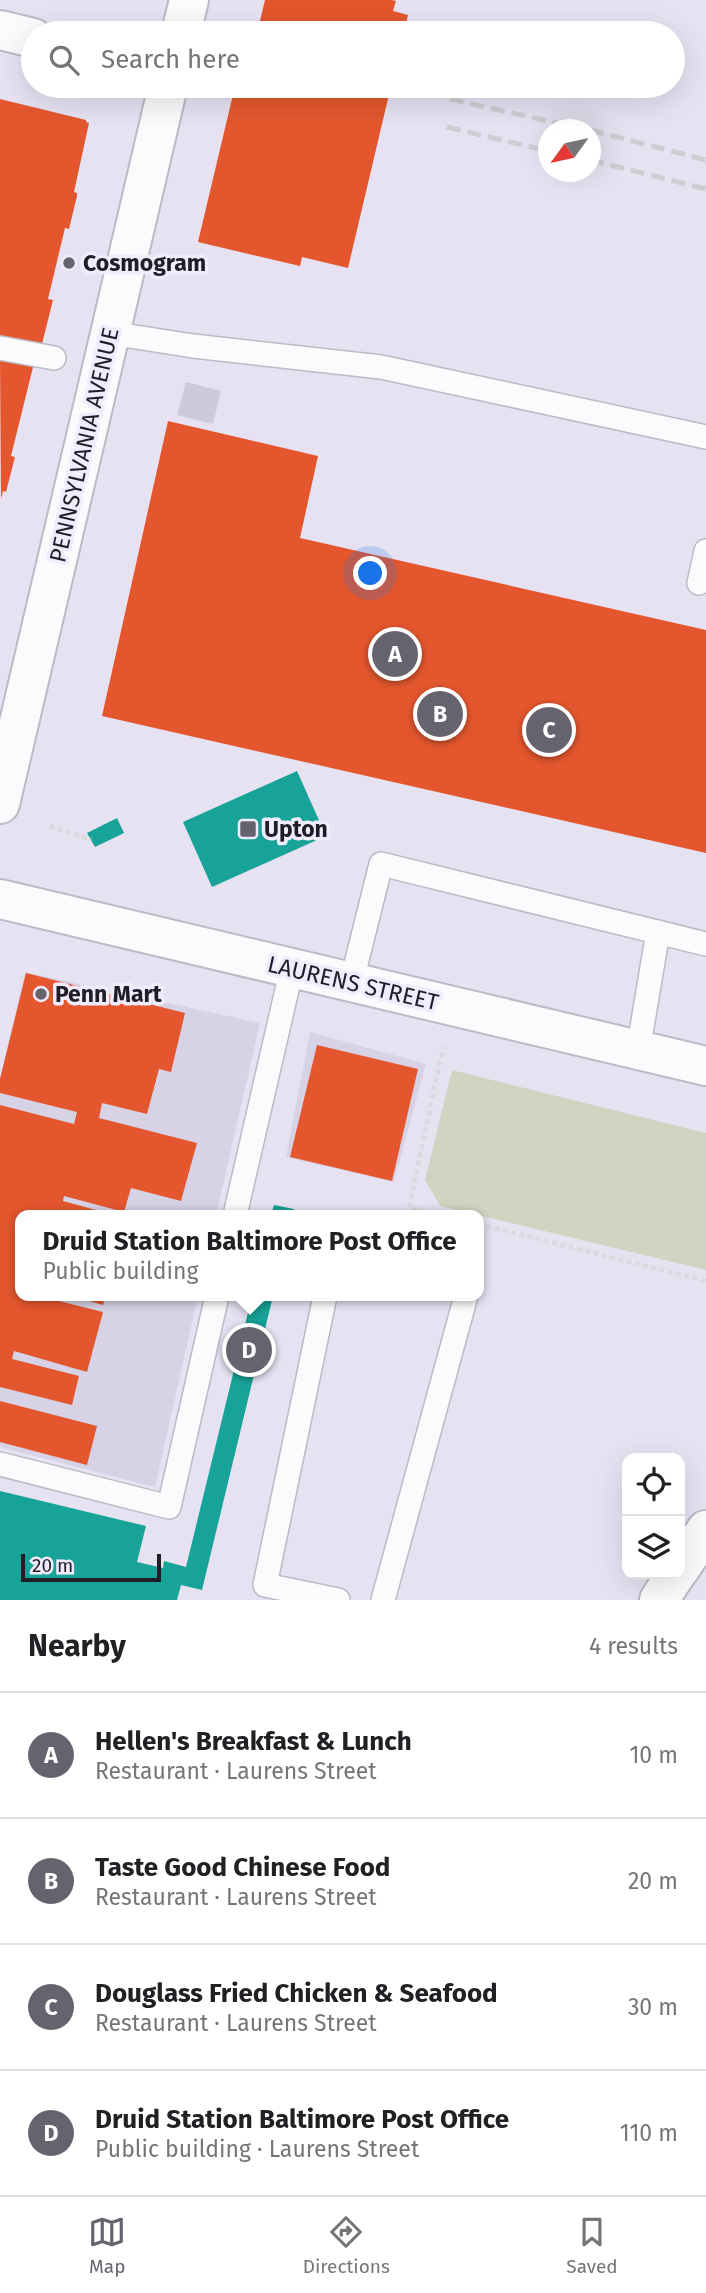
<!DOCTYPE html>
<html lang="en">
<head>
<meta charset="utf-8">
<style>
  body { margin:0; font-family:"Fira Sans",sans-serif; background:#f6f6f6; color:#202124 }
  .controls { position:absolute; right:21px; bottom:21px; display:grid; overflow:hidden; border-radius:14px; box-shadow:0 7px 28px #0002 }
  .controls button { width:63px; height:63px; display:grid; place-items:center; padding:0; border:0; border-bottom:2px solid #e0e0e0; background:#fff; color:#202124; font:35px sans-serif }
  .compass { position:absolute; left:538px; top:119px; width:63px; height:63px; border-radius:50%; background:#fff; box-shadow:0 7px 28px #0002; rotate:237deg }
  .scale { position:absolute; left:21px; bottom:18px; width:140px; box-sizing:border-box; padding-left:7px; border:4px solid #201d27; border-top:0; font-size:19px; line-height:24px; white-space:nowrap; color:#201d27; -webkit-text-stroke:5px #f0ebfd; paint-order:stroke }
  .you { position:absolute; left:371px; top:574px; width:24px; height:24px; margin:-18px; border:5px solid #fff; border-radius:50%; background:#1a73e8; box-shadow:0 0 0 10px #1a73e833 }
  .badge { display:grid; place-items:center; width:46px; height:46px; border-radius:50%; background:#66626e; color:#fff; font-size:23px; font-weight:700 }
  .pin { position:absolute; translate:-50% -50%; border:4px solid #fff; box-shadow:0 2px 7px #0006 }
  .popup { position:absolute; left:15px; top:1210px; width:469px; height:91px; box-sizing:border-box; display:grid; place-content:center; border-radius:14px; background:#fff; filter:drop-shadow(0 2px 5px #0005); font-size:23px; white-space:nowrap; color:#757577 }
  .popup b { font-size:26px; color:#202124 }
  .popup::after { content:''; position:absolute; left:50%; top:100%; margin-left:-14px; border:14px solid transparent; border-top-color:#fff }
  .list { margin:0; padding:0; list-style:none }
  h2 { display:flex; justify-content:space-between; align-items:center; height:91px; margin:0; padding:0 28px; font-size:30px }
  h2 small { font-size:23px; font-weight:400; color:#757577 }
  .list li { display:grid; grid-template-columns:46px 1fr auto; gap:21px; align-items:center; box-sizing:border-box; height:126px; padding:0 28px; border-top:2px solid #e0e0e0 }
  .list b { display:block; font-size:26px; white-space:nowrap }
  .list p { margin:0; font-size:23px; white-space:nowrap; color:#757577 }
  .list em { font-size:23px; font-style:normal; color:#757577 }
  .icon { flex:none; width:38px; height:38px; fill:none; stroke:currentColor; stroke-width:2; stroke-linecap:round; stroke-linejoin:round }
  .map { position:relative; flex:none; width:706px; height:1600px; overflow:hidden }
  .search { position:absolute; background:#fff; box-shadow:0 7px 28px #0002; left:21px; right:21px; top:21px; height:77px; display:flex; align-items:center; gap:18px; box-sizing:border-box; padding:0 24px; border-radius:38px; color:#757577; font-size:26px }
  .sheet { height:595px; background:#fff }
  nav { display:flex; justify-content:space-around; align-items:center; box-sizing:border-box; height:98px; border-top:2px solid #e0e0e0; background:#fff; font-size:19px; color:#757577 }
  nav a { display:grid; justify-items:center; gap:4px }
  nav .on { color:#66626e }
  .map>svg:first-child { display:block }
  .commercial { fill:#d7d2e5 }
  .green { fill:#d1d4c1 }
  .shops { fill:#e4572e }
  .public { fill:#17a398 }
  .building { fill:#cdcadd }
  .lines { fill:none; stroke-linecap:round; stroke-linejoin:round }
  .service-casing { stroke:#bdb9c5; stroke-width:26 }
  .minor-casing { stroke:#bdb9c5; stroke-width:42 }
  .tertiary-casing { stroke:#bdb9c5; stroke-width:42 }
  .secondary-casing { stroke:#bdb9c5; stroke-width:42 }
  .primary-casing { stroke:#bdb9c5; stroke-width:42 }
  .path { stroke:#dbdade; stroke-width:4.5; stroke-dasharray:5 3.5; stroke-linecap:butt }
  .service { stroke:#fbfbfd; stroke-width:23 }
  .minor { stroke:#fbfbfd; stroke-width:38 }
  .tertiary { stroke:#fbfbfd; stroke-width:38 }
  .secondary { stroke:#fbfbfd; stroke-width:38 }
  .primary { stroke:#fbfbfd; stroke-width:38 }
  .rail { stroke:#ceced2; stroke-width:5; stroke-dasharray:14 7; stroke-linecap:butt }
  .poi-dot { fill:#66626e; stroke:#f0ebfd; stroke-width:2.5 }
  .labels { text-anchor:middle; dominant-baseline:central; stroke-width:7; stroke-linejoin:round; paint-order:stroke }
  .poi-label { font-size:23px; font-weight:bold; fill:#201d27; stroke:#f0ebfd; text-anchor:start }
  .street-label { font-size:23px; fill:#201d27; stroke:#f0ebfd }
</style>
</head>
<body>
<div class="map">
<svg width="706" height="1600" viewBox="0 0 706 1600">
  <rect width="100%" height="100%" fill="#e7e2f2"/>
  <g class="commercial">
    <path d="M 25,972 L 260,1023 L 216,1215 L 20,1215 L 20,1296 L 198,1296 L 155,1487 L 0,1447 L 0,1079 Z"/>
    <path d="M 310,1032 L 426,1064 L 394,1182 L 286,1157 Z"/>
  </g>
  <path class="green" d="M 452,1070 L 706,1133 L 706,1270 L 440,1206 L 425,1180 Z"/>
  <g class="shops">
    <path d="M 265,0 L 392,0 L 396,1 L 393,11 L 408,15 L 404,33 L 257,33 Z"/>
    <path d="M 235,86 L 391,86 L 348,268 L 302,257 L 300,266 L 198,242 Z"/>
    <path d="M 0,99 L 86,120 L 86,122 L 89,123 L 74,192 L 77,193 L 77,196 L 69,229 L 65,228 L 48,299 L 53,300 L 41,348 L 32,347 L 33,342 L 0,336 Z"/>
    <path d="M 0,357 L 34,363 L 11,456 L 15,457 L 6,492 L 3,491 L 1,499 Z"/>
    <path d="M 168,421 L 318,456 L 300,538 L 706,630 L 706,853 L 102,716 Z"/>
    <path d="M 26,973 L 185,1013 L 171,1072 L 159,1069 L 147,1114 L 102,1103 L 99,1118 L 197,1143 L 181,1201 L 131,1188 L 124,1212 L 64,1196 L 63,1201 L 114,1215 L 20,1215 L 20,1296 L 39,1296 L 103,1312 L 87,1372 L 14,1351 L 12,1359 L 79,1376 L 72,1405 L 0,1387 L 0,1105 L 74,1124 L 77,1112 L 0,1093 L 0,1079 Z"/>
    <path d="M 317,1045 L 418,1069 L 392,1181 L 290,1157 Z"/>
    <path d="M 72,1296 L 100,1296 L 105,1297 L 103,1305 Z"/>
    <path d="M 0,1401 L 97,1426 L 87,1465 L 0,1442 Z"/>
  </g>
  <g class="public">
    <path d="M 297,771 L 326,836 L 212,887 L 183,822 Z"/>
    <path d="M 117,818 L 124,833 L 95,847 L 87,833 Z"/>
    <path d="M 274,1205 L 294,1209 L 293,1215 L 271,1215 Z"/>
    <path d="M 252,1296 L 273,1296 L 202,1590 L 181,1585 L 177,1600 L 0,1600 L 0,1491 L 146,1526 L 137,1562 L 163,1568 L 164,1561 L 186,1567 Z"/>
  </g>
  <path class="building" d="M 186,382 L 221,391 L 213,424 L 177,415 Z"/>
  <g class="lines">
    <g class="service-casing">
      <g id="service">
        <path d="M 110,333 L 193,346 L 381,367 L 706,437"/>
        <path d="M 0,348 L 54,358"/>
        <path d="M 699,583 L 706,551"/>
        <path d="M 351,984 L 381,864 L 706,944"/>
        <path d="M 638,1051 L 658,932"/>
        <path d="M 235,1215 L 292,968"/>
        <path d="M 325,1296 L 265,1585 L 338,1600"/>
        <path d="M 0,1464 L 169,1507 L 217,1296"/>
        <path d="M 383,1600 L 466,1296"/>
      </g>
    </g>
    <g class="minor-casing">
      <path id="minor" d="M 0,30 L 33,38"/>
    </g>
    <g class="tertiary-casing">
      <path id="tertiary" d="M 0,899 L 706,1066"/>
    </g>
    <g class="secondary-casing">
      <g id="secondary">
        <path d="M 680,1569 L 706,1530"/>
        <path d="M 659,1600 L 676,1574"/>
      </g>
    </g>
    <g class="primary-casing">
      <g id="primary">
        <path d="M 181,33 L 189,0"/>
        <path d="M 0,804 L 168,86"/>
      </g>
    </g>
    <g class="path">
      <path d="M 50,826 L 91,840"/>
      <path d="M 442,1215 L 409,1207 L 443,1047"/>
      <path d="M 478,1224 L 706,1281"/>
    </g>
    <use href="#service" class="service"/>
    <use href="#minor" class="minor"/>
    <use href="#tertiary" class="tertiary"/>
    <use href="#secondary" class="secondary"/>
    <use href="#primary" class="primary"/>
    <g class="rail">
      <path d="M 450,99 L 588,130"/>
      <path d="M 447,127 L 548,151"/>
      <path d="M 590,130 L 706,160"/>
      <path d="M 590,160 L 706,189"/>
    </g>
  </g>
  <g class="poi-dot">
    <circle cx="69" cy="263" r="7"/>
    <rect x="239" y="820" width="18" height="18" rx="3.5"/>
    <circle cx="41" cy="994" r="7"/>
  </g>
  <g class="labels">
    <g class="poi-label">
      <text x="83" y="263">Cosmogram</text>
      <text x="264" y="829">Upton</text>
      <text x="55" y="994">Penn Mart</text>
    </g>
    <g class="street-label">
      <text transform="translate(84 445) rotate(-77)">PENNSYLVANIA AVENUE</text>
      <text transform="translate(353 983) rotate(13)">LAURENS STREET</text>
    </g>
  </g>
</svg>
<div class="controls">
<button><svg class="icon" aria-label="locate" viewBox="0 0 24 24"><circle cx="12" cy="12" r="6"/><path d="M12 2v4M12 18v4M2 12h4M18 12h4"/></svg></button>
<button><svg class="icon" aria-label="layers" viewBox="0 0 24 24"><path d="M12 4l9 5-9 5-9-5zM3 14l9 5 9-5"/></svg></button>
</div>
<svg class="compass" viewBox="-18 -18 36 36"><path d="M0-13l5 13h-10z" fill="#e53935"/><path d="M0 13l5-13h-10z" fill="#757577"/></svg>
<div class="scale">20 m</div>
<div class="you"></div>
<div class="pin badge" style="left:395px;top:654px">A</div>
<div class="pin badge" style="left:440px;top:714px">B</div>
<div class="pin badge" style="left:549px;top:730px">C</div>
<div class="pin badge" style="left:249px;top:1350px">D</div>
<div class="popup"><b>Druid Station Baltimore Post Office</b>Public building</div>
<div class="search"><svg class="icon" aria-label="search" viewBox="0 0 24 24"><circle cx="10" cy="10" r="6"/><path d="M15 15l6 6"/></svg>Search here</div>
</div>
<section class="sheet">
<h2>Nearby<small>4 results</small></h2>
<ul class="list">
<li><span class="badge">A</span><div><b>Hellen's Breakfast &amp; Lunch</b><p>Restaurant · Laurens Street</p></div><em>10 m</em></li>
<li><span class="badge">B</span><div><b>Taste Good Chinese Food</b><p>Restaurant · Laurens Street</p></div><em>20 m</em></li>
<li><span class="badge">C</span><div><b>Douglass Fried Chicken &amp; Seafood</b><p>Restaurant · Laurens Street</p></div><em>30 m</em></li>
<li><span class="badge">D</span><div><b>Druid Station Baltimore Post Office</b><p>Public building · Laurens Street</p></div><em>110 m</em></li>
</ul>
</section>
<nav>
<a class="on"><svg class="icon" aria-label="map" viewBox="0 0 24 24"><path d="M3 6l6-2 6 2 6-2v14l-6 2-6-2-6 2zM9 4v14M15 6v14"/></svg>Map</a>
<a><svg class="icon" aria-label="directions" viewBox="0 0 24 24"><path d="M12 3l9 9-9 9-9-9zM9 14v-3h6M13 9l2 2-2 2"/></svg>Directions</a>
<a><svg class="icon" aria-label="saved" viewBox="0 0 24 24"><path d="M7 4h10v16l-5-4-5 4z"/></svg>Saved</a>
</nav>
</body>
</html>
